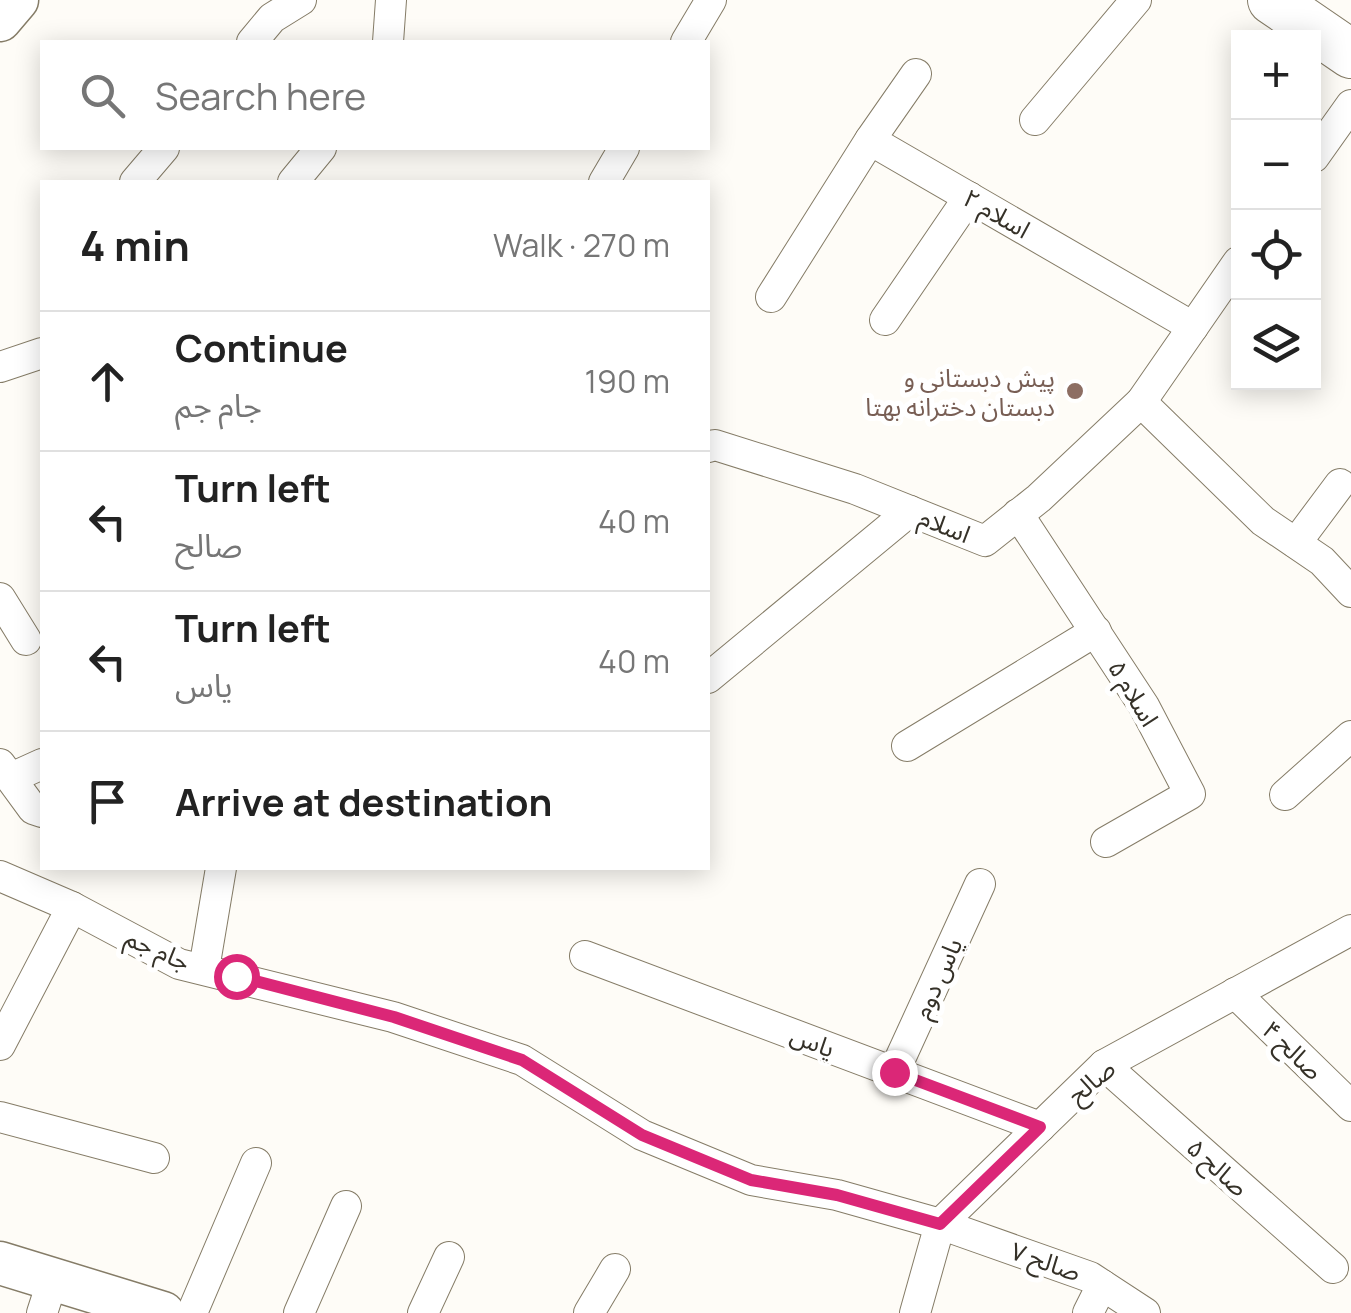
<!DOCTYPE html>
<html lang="en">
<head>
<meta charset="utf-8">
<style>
  body { margin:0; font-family:Manrope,"Noto Sans Arabic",sans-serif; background:#f2f2f2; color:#222 }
  .controls { position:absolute; right:30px; top:30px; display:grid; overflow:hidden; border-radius:0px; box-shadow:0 5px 25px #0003 }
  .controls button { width:90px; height:90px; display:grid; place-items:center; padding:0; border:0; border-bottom:2px solid #e0e0e0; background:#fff; color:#222; font:50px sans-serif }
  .stop { position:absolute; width:30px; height:30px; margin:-22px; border:8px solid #db2777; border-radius:50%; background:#fff }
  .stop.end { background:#db2777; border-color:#fff; box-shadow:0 2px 10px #0008 }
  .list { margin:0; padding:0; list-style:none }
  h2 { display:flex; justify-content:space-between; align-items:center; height:130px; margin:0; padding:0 40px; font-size:42px }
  h2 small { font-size:32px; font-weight:400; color:#767676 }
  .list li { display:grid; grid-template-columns:65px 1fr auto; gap:30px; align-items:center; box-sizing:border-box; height:140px; padding:0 40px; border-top:2px solid #e0e0e0 }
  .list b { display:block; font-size:38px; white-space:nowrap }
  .list p { margin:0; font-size:32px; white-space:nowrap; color:#767676 }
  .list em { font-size:32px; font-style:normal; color:#767676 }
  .icon { flex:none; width:55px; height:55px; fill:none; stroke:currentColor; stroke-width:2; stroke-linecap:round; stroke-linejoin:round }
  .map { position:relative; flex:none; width:1351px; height:1313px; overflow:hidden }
  .search { position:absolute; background:#fff; box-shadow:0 5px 25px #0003; left:40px; top:40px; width:670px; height:110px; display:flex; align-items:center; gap:25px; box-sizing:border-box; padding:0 35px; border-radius:0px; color:#767676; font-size:38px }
  .panel { position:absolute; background:#fff; box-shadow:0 5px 25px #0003; left:40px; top:180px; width:670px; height:690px; border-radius:0px }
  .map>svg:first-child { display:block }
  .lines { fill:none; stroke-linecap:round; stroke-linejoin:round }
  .street-casing { stroke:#857c67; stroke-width:32 }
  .secondary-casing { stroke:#857c67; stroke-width:45 }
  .primary-casing { stroke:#857c67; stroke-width:50 }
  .street { stroke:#fff; stroke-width:30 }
  .secondary { stroke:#fff; stroke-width:42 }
  .primary { stroke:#fff; stroke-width:48 }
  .route { stroke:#db2777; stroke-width:12 }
  .education-dot { fill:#8d6e63; stroke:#fff; stroke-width:4 }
  .labels { text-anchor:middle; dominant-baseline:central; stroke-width:10; stroke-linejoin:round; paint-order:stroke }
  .street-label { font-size:25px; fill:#353128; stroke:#fff }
  .education-label { font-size:25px; fill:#785e54; stroke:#fff; text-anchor:end }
</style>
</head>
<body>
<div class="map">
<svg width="1351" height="1313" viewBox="0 0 1351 1313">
  <rect width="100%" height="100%" fill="#fefcf7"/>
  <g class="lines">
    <g class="street-casing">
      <g id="street">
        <path d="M 252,42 L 272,18 L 301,0"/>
        <path d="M 388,42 L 391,0"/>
        <path d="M 686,42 L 711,0"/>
        <path d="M 916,74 L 870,140 L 1193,327"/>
        <path d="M 1035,120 L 1136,0"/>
        <path d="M 1314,157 L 1351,105"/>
        <path d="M 135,182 L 164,148"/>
        <path d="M 293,182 L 321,148"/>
        <path d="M 604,182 L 624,148"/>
        <path d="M 771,297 L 870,140"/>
        <path d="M 885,320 L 969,197"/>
        <path d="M 0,367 L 42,353"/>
        <path d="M 1141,402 L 1263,521 L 1322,561 L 1351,592"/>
        <path d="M 708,447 L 715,445 L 855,489 L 985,541 L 1039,498 L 1141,402 L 1238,262"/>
        <path d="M 1018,514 L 1144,706 L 1190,794 L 1106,842"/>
        <path d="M 1296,543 L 1340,484"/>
        <path d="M 0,598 L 26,640"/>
        <path d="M 708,678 L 910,511"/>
        <path d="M 907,746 L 1096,631"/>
        <path d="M 0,764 L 33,809 L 42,812"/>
        <path d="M 11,778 L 42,764"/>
        <path d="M 1285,795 L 1351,736"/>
        <path d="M 0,876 L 72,907 L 179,964 L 393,1017 L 522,1060 L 642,1135 L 751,1180 L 837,1195 L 940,1224 L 1090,1277 L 1145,1313"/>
        <path d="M 585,956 L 1040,1127"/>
        <path d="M 204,969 L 221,868"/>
        <path d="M 1235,993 L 1351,1106"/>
        <path d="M 0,1045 L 72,907"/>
        <path d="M 1104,1065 L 1333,1268"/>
        <path d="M 894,1072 L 980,884"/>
        <path d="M 0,1117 L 154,1158"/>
        <path d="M 42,1313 L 53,1279"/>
        <path d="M 192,1313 L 256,1163"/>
        <path d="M 299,1313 L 346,1206"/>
        <path d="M 423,1313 L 449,1257"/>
        <path d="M 589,1313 L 615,1269"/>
        <path d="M 915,1313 L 940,1224 L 1104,1065 L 1351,930"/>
        <path d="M 1088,1313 L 1102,1285"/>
      </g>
    </g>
    <g class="secondary-casing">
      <g id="secondary">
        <path d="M 0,20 L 17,0"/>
        <path d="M 0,1263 L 163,1313"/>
      </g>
    </g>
    <g class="primary-casing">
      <path id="primary" d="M 1272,0 L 1351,54"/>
    </g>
    <use href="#street" class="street"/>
    <use href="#secondary" class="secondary"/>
    <use href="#primary" class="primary"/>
  </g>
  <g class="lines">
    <path class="route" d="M 236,976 L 394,1017 L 522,1060 L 642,1135 L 751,1180 L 837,1195 L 940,1224 L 1040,1127 L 894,1072"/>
  </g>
  <circle class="education-dot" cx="1075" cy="391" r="10"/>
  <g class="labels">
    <g class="street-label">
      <text transform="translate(997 213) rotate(30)">اسلام ۲</text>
      <text transform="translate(945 525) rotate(22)">اسلام</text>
      <text transform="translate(1134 693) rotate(59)">اسلام ۵</text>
      <text transform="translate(158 949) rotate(24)">جام جم</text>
      <text transform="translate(937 978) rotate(-66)">یاس دوم</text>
      <text transform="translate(813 1041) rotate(21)">یاس</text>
      <text transform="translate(1293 1050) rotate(44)">صالح ۴</text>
      <text transform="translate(1091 1081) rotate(-40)">صالح</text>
      <text transform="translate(1218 1167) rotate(42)">صالح ۵</text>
      <text transform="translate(1046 1261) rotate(19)">صالح ۷</text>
    </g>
    <g class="education-label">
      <text x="1055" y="377">پیش دبستانی و<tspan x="1055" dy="29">دبستان دخترانه بهتا</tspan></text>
    </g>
  </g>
</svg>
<div class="controls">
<button>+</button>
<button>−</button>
<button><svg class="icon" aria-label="locate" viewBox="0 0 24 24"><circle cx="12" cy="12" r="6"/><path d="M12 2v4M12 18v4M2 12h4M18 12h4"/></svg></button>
<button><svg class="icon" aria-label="layers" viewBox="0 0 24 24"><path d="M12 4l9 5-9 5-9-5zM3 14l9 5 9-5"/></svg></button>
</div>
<div class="stop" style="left:236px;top:976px"></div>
<div class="stop end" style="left:894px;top:1072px"></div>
<div class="search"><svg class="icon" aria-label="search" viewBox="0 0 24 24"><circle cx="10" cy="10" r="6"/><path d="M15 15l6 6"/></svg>Search here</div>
<section class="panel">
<h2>4 min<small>Walk · 270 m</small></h2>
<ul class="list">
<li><svg class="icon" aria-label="ahead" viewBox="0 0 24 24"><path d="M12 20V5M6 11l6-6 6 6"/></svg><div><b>Continue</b><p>جام جم</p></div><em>190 m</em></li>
<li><svg class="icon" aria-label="left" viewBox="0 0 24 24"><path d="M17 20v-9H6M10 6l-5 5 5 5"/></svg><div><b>Turn left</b><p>صالح</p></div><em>40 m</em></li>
<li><svg class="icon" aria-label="left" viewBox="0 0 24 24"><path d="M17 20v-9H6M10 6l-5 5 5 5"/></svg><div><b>Turn left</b><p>یاس</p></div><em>40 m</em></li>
<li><svg class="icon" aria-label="arrive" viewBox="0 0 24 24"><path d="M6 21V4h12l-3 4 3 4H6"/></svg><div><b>Arrive at destination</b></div></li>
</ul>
</section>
</div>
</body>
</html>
